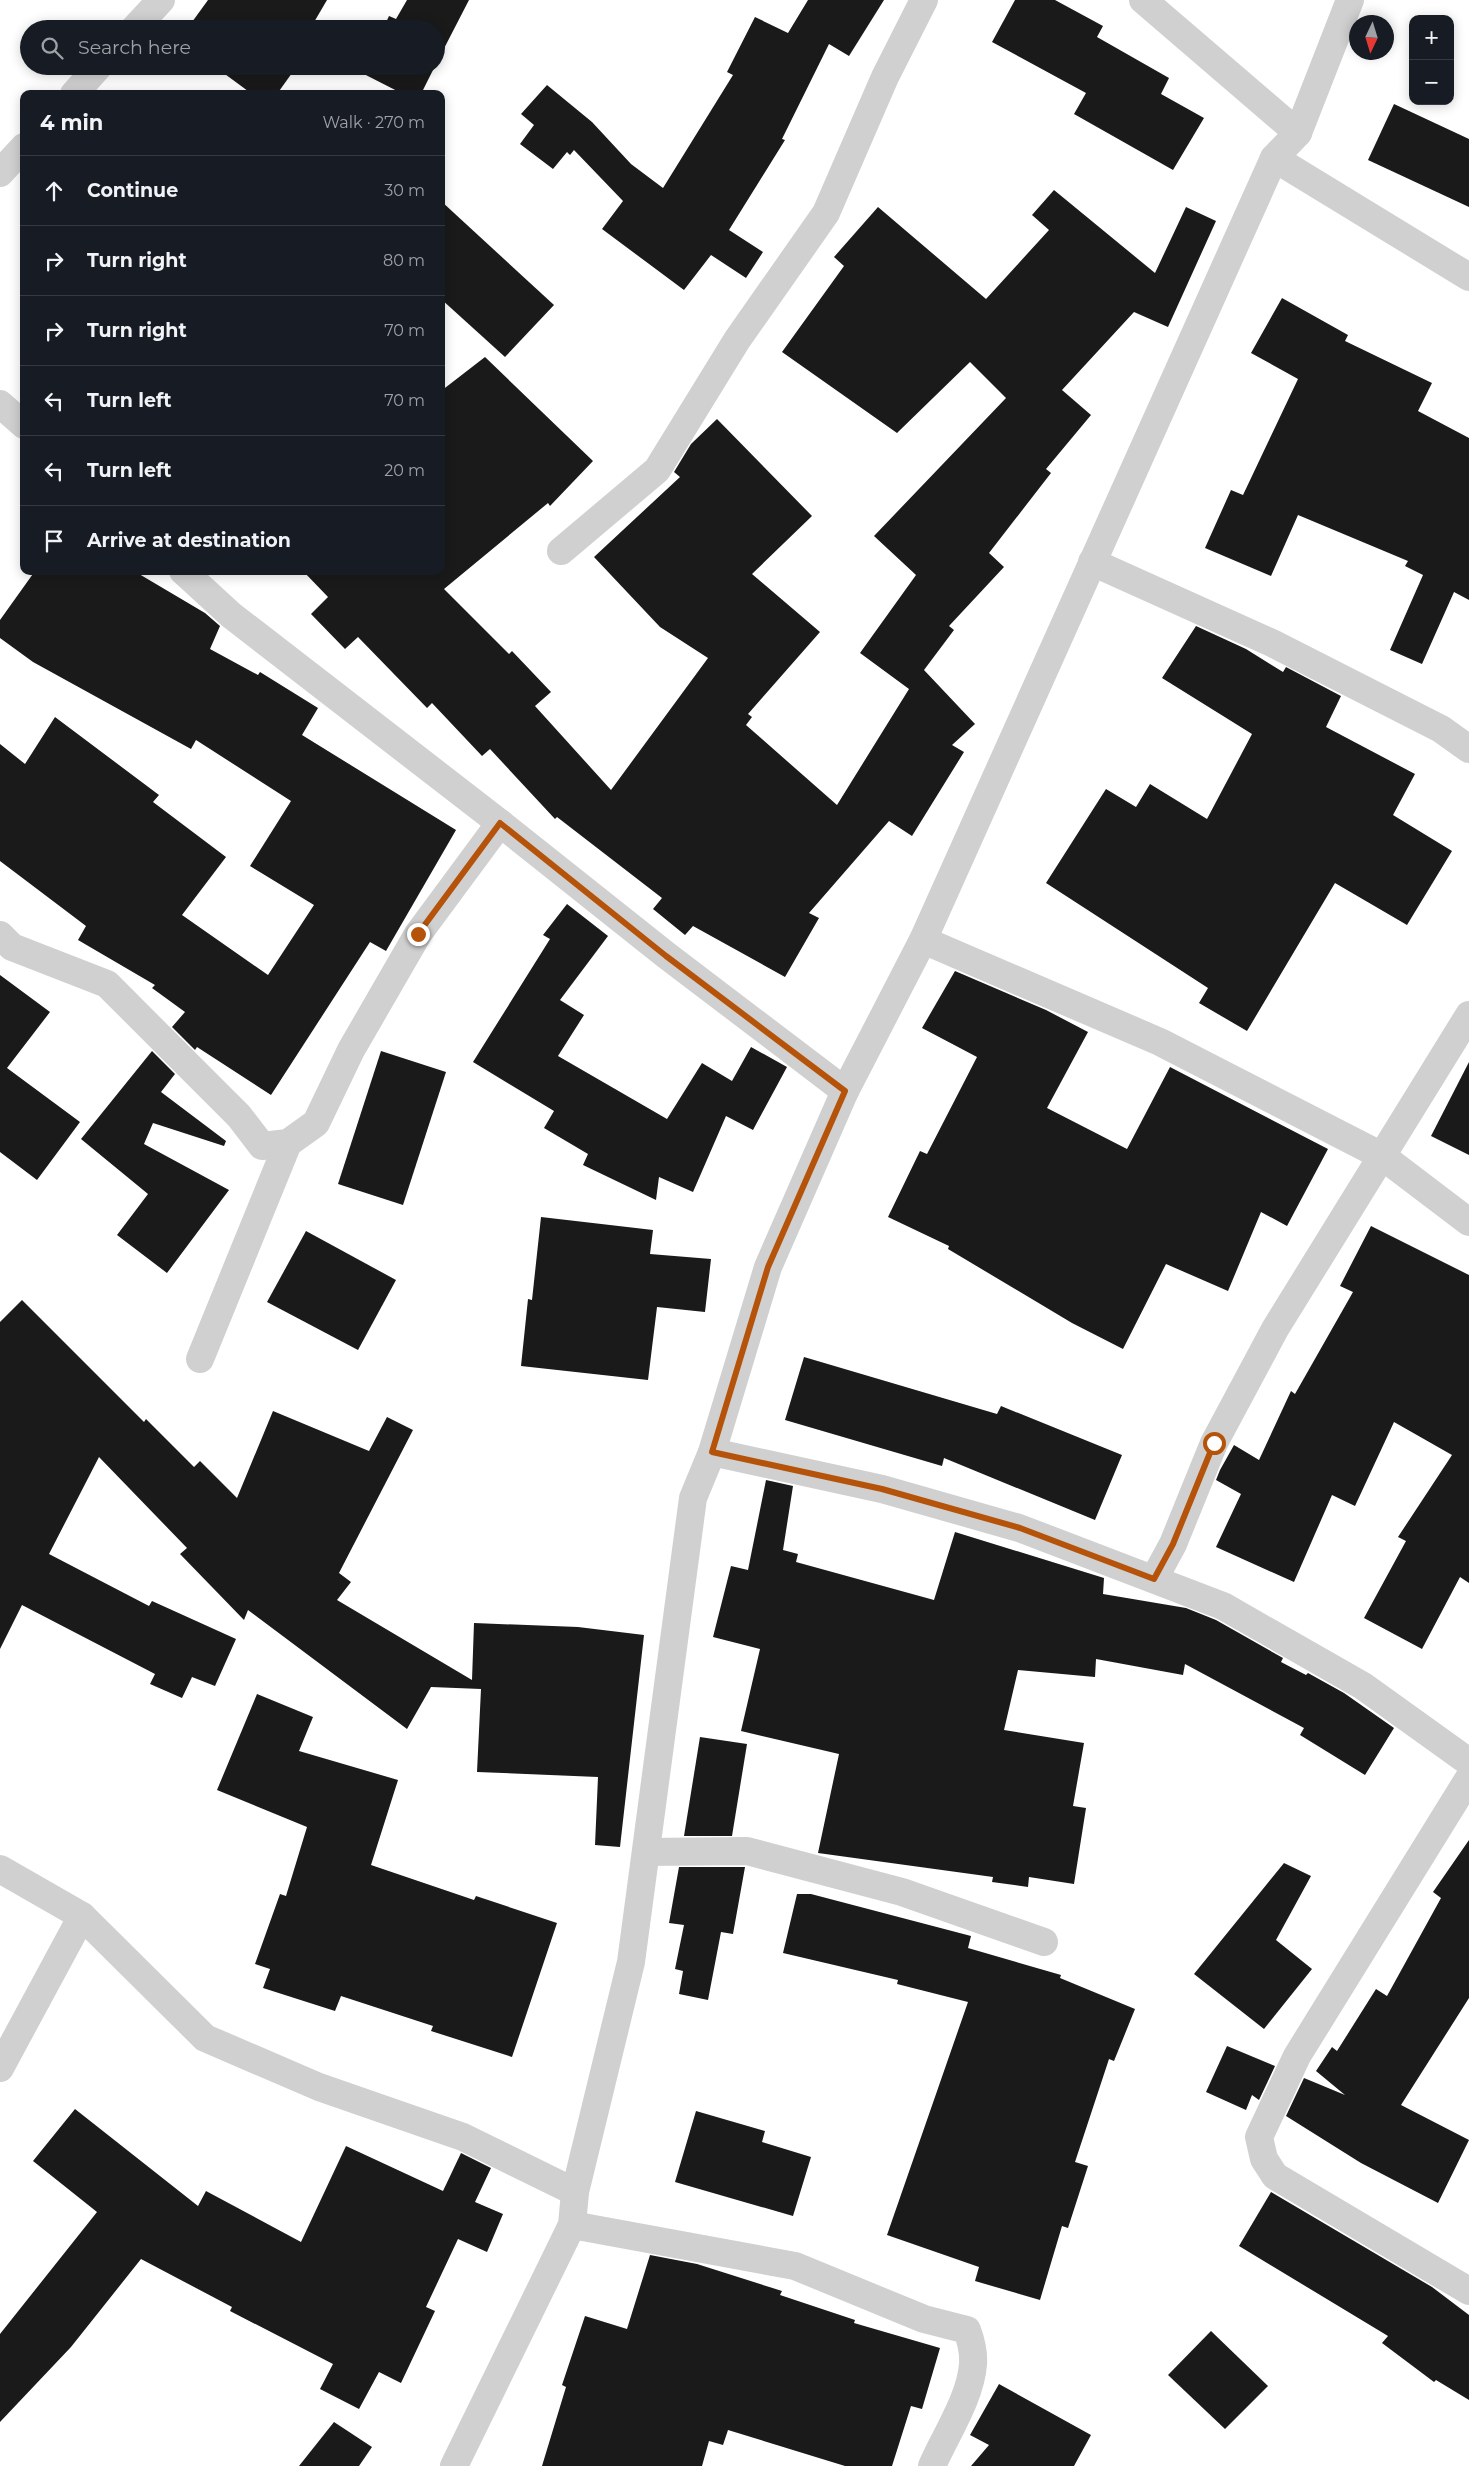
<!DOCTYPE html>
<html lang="en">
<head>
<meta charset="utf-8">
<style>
  body { margin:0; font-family:Montserrat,sans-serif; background:#242831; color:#f1f3f6 }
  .controls { position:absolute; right:15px; top:15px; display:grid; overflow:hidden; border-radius:10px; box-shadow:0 2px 12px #0003 }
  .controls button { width:45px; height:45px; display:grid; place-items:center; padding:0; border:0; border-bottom:1px solid #363941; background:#171b24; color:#f1f3f6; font:25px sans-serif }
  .compass { position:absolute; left:1349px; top:15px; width:45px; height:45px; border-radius:50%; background:#171b24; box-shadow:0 2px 12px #0003; rotate:184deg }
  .stop { position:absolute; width:15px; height:15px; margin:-11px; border:4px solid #b45309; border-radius:50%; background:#fff }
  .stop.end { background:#b45309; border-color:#fff; box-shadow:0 1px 5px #0008 }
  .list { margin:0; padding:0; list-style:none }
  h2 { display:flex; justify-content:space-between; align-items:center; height:65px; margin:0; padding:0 20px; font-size:21px }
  h2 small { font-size:16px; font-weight:400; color:#9ea1a6 }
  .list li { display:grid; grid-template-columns:32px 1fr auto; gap:15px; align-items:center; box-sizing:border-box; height:70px; padding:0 20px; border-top:1px solid #363941 }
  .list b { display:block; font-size:19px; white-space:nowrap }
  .list em { font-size:16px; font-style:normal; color:#9ea1a6 }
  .icon { flex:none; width:28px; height:28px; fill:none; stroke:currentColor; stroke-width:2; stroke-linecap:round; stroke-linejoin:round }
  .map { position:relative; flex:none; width:1469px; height:2466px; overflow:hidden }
  .search { position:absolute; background:#171b24; box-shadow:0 2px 12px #0003; left:20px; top:20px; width:425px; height:55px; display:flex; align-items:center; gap:12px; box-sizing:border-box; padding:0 18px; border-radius:28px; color:#9ea1a6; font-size:19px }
  .panel { position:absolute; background:#171b24; box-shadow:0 2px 12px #0003; left:20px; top:90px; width:425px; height:485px; border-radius:10px }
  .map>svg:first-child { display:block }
  .building { fill:#1a1a1a }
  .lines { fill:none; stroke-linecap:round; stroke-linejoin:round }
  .minor { stroke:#d0d0d0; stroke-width:28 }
  .route { stroke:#b45309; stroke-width:6 }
</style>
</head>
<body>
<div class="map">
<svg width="1469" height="2466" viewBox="0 0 1469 2466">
  <rect width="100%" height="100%" fill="#fff"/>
  <g class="building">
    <path d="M 208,0 L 327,0 L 310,29 L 187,29 Z"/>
    <path d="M 407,0 L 469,0 L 436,64 L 436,29 L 383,29 L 389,16 L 396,19 Z"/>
    <path d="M 808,0 L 884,0 L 849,56 L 829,44 L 782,139 L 785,140 L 729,230 L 763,252 L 746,278 L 711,255 L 684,290 L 602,229 L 623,201 L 574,150 L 570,155 L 567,152 L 553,169 L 520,144 L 534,125 L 521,114 L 547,85 L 592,122 L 631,164 L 663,188 L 733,75 L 727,72 L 755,17 L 788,33 Z"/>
    <path d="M 1015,0 L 1055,0 L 1103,26 L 1097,37 L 1169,78 L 1161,94 L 1204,118 L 1173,170 L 1074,114 L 1086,93 L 992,42 Z"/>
    <path d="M 214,66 L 297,66 L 277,94 L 252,94 Z"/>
    <path d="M 363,66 L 435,66 L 421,94 L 403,94 L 360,72 Z"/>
    <path d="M 1394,104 L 1469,139 L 1469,207 L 1368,160 Z"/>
    <path d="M 1054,190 L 1155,273 L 1186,207 L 1216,221 L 1168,327 L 1134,312 L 1062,390 L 1091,415 L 1046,469 L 1051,473 L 989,553 L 1004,567 L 949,626 L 954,630 L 924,670 L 975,724 L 952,745 L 964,752 L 912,836 L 889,821 L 809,913 L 819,918 L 785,977 L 693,926 L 685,935 L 653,909 L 662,898 L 557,817 L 555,819 L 490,749 L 482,756 L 432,703 L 427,708 L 358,637 L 345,649 L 311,614 L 328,597 L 303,571 L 441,571 L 441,391 L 485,357 L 593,461 L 550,506 L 548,503 L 444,589 L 509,654 L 512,651 L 551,692 L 535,706 L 611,790 L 708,658 L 660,627 L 594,557 L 680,477 L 674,472 L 691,444 L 717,419 L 812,516 L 752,574 L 820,632 L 748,714 L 752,717 L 746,725 L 837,805 L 909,689 L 860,653 L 916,575 L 874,536 L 1006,398 L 970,362 L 897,433 L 782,352 L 844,266 L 834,257 L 878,207 L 986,299 L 1049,230 L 1032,215 Z"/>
    <path d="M 441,201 L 554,305 L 505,357 L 441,299 Z"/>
    <path d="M 1282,298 L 1348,335 L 1345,341 L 1432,383 L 1418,411 L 1469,438 L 1469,600 L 1454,592 L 1422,664 L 1390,650 L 1423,575 L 1405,566 L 1408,561 L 1298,515 L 1271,576 L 1205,548 L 1231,490 L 1243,495 L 1298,379 L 1251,353 Z"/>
    <path d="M 35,571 L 134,571 L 205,613 L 220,626 L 210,649 L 258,675 L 260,672 L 318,708 L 302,735 L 456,830 L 386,951 L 370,942 L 271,1095 L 197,1047 L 195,1050 L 172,1027 L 185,1012 L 152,988 L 155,985 L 78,940 L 86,926 L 0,861 L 0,744 L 25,764 L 55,717 L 159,795 L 153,802 L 226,857 L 182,915 L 268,975 L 314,905 L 250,866 L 291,801 L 196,740 L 191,749 L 33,662 L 0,638 L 0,620 Z"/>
    <path d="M 1196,626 L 1246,649 L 1283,672 L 1286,667 L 1341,696 L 1326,727 L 1415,774 L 1393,815 L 1452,851 L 1407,925 L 1335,883 L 1247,1031 L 1199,1003 L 1208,988 L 1046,883 L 1106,789 L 1136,807 L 1150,784 L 1207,819 L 1252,734 L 1162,678 Z"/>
    <path d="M 567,904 L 608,936 L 560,1000 L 584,1015 L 558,1056 L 667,1119 L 702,1063 L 732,1081 L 751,1047 L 787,1067 L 753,1130 L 726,1116 L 693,1192 L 659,1177 L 656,1200 L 583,1165 L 588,1154 L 544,1128 L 554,1111 L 473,1062 L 550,939 L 543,935 Z"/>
    <path d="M 955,971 L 1046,1010 L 1088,1032 L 1047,1108 L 1127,1149 L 1170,1067 L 1328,1149 L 1287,1226 L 1261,1212 L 1228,1291 L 1166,1264 L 1123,1349 L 1072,1323 L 948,1249 L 949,1246 L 888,1217 L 920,1151 L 927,1154 L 977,1057 L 922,1028 Z"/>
    <path d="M 0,975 L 50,1012 L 7,1068 L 80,1122 L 37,1180 L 0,1152 Z"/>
    <path d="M 152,1051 L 175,1074 L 161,1092 L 226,1141 L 224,1146 L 153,1123 L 144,1144 L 229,1190 L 167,1273 L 117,1235 L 148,1194 L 81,1139 Z"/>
    <path d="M 381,1051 L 446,1072 L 403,1205 L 338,1184 Z"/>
    <path d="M 1469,1062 L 1469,1155 L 1431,1136 Z"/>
    <path d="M 541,1217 L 653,1230 L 650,1254 L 711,1259 L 705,1312 L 657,1307 L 648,1380 L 521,1366 L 528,1299 L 532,1300 Z"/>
    <path d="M 1371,1226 L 1469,1275 L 1469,1583 L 1460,1577 L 1422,1649 L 1364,1618 L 1406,1541 L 1398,1537 L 1452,1455 L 1394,1422 L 1355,1506 L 1332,1495 L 1294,1582 L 1216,1547 L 1241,1494 L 1216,1480 L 1220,1470 L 1234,1445 L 1259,1460 L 1291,1391 L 1295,1394 L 1353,1292 L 1340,1286 Z"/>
    <path d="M 306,1231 L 396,1280 L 358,1350 L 267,1302 Z"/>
    <path d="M 22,1300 L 144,1422 L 146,1419 L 194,1467 L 200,1461 L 237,1498 L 273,1411 L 369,1451 L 387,1417 L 413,1430 L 339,1573 L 351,1582 L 337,1600 L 472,1680 L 474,1623 L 578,1627 L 644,1635 L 620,1847 L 595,1845 L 598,1777 L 477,1772 L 481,1689 L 431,1687 L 407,1729 L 248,1610 L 244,1620 L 180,1554 L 187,1548 L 99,1457 L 49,1554 L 149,1606 L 152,1601 L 236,1639 L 215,1686 L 192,1677 L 182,1698 L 150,1684 L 155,1674 L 22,1605 L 0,1649 L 0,1322 Z"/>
    <path d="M 804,1357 L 997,1414 L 1001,1406 L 1122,1455 L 1095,1520 L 944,1458 L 942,1466 L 785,1420 Z"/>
    <path d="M 766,1480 L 793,1486 L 783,1550 L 798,1554 L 796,1562 L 934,1600 L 955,1532 L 1104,1578 L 1103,1594 L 1186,1608 L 1216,1620 L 1283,1658 L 1281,1662 L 1306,1675 L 1308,1673 L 1344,1693 L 1394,1728 L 1365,1775 L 1300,1735 L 1304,1728 L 1185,1664 L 1183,1675 L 1096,1659 L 1095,1677 L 1018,1670 L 1004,1730 L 1084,1743 L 1073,1806 L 1086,1808 L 1074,1884 L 1029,1877 L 1028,1887 L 992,1882 L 993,1877 L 818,1853 L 839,1754 L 741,1731 L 760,1649 L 713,1637 L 731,1566 L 748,1570 Z"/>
    <path d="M 257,1694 L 313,1717 L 299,1751 L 398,1780 L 371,1865 L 474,1900 L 476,1896 L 557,1923 L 512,2057 L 431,2031 L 433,2026 L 341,1996 L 335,2011 L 263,1988 L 270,1969 L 255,1964 L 280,1894 L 286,1896 L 307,1827 L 217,1790 Z"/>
    <path d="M 700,1737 L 747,1744 L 732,1836 L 684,1836 Z"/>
    <path d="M 1469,1840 L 1469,1998 L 1401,2105 L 1469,2140 L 1438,2203 L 1361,2163 L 1286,2116 L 1304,2078 L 1345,2095 L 1316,2071 L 1332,2047 L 1337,2051 L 1376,1989 L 1387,1996 L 1441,1898 L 1433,1892 Z"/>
    <path d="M 1284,1863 L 1311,1876 L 1276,1940 L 1312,1969 L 1264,2029 L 1194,1974 Z"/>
    <path d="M 679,1867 L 745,1867 L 733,1934 L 721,1932 L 708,2000 L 679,1994 L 683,1971 L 675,1969 L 684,1925 L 669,1923 Z"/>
    <path d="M 797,1894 L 811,1894 L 971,1936 L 968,1948 L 1061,1975 L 1060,1978 L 1135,2009 L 1114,2061 L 1109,2059 L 1075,2162 L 1088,2166 L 1068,2228 L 1062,2226 L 1040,2300 L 975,2281 L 979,2267 L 887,2235 L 968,2002 L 897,1984 L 898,1980 L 783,1953 Z"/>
    <path d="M 1227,2046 L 1275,2066 L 1259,2100 L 1252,2095 L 1246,2110 L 1206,2092 Z"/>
    <path d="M 75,2109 L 198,2206 L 206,2191 L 301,2242 L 346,2146 L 443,2191 L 461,2153 L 491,2168 L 475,2202 L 503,2214 L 487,2252 L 458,2239 L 426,2307 L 435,2311 L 401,2383 L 379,2372 L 359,2409 L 320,2389 L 333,2364 L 230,2311 L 232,2307 L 141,2259 L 71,2347 L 0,2422 L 0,2334 L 97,2212 L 33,2161 Z"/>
    <path d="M 696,2111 L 765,2131 L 762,2142 L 811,2157 L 793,2216 L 675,2182 Z"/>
    <path d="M 1271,2192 L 1432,2287 L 1469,2315 L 1469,2400 L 1436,2380 L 1434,2382 L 1382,2343 L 1388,2336 L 1239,2246 Z"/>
    <path d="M 650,2255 L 697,2264 L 782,2291 L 780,2295 L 855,2320 L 854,2323 L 940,2348 L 922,2409 L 911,2406 L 892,2466 L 845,2466 L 728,2430 L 723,2445 L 709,2441 L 702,2466 L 542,2466 L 566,2387 L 562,2385 L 585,2316 L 627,2329 Z"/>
    <path d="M 1211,2331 L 1268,2386 L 1225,2429 L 1168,2375 Z"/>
    <path d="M 999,2384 L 1091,2435 L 1074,2466 L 971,2466 L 989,2445 L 970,2435 Z"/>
    <path d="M 334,2422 L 372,2447 L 359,2466 L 299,2466 Z"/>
  </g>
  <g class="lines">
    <g class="minor">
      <path d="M 1143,0 L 1298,133"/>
      <path d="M 134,29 L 161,0"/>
      <path d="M 74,94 L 99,66"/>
      <path d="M 1274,158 L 1469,277"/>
      <path d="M 0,173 L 24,147"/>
      <path d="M 0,404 L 24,425"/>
      <path d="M 561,551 L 657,470 L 737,340 L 826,213 L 885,77 L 924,0"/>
      <path d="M 1092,562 L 1272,643 L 1441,729 L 1469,749"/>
      <path d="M 183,571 L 231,615 L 500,823 L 666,955 L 845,1091"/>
      <path d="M 0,935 L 12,947 L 107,984 L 239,1116 L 262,1146 L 288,1143 L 316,1123 L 351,1050 L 418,934 L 500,823"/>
      <path d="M 923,940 L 1160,1042 L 1382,1156 L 1469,1222"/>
      <path d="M 200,1359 L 288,1143"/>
      <path d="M 712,1452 L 882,1489 L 1019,1528 L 1223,1606 L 1363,1686 L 1469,1762"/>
      <path d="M 1154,1579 L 1173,1544 L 1214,1443 L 1275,1329 L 1469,1015"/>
      <path d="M 1469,1778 L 1297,2056 L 1259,2137 L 1264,2159 L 1275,2176 L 1469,2291"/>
      <path d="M 646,1852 L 747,1851 L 902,1892 L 1044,1942"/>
      <path d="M 0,1869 L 82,1916 L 205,2038 L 319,2087 L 463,2137 L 575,2192"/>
      <path d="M 0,2068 L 82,1916"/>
      <path d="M 572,2225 L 795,2266 L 924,2319 L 967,2330 C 971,2341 974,2352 973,2364 C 971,2397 945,2436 932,2466"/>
      <path d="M 454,2466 L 572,2225 L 575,2192 L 631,1962 L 693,1498 L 712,1452 L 768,1267 L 845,1091 L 923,940 L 1274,158 L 1298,133 L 1350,0"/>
    </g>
  </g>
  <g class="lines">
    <path class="route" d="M 418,934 L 500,823 L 666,956 L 845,1091 L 768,1267 L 712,1452 L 882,1489 L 1020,1528 L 1154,1579 L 1173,1544 L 1214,1443"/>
  </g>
</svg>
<div class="controls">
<button>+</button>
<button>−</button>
</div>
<svg class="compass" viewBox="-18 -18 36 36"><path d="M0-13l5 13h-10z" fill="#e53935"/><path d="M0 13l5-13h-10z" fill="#9ea1a6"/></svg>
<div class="stop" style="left:1214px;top:1443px"></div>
<div class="stop end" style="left:418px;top:934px"></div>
<div class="search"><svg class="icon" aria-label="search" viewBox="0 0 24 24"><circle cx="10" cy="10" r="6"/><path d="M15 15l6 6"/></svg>Search here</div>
<section class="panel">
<h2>4 min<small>Walk · 270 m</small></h2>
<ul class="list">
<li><svg class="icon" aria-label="ahead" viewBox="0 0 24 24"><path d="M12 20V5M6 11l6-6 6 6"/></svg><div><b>Continue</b></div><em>30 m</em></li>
<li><svg class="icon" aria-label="right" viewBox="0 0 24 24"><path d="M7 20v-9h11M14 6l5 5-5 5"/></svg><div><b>Turn right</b></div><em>80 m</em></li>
<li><svg class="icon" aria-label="right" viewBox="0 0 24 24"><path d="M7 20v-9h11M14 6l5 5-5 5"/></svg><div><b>Turn right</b></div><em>70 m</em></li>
<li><svg class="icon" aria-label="left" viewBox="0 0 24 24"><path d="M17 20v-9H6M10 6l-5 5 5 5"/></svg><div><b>Turn left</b></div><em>70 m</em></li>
<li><svg class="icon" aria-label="left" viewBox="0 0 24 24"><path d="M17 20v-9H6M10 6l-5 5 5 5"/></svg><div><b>Turn left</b></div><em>20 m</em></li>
<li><svg class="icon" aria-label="arrive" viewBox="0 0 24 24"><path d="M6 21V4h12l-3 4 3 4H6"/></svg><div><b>Arrive at destination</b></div></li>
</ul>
</section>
</div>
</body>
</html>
